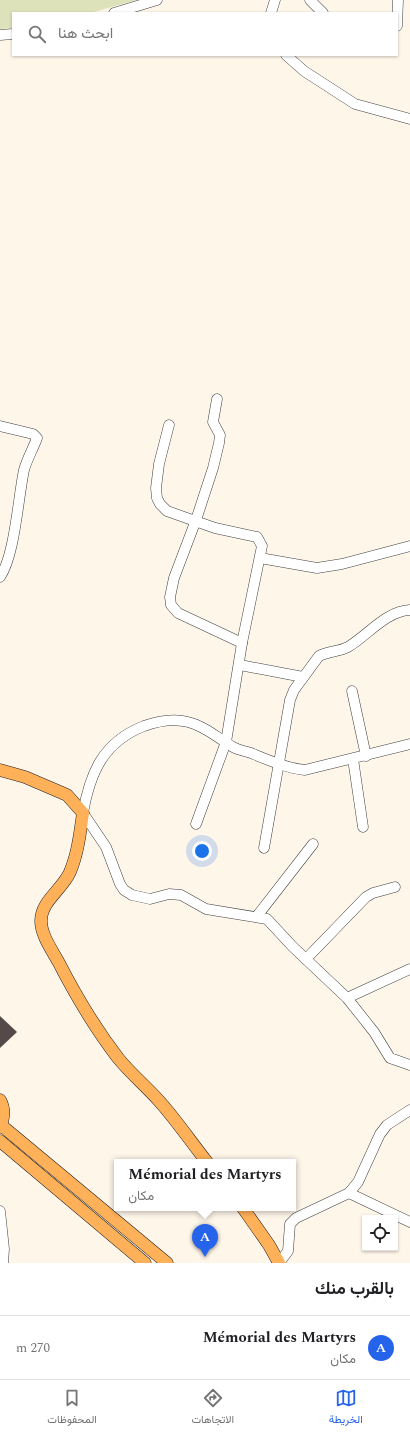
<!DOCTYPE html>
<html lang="ar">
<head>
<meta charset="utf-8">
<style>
  body { margin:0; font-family:Spectral,Vazirmatn,serif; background:#f2f2f2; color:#202124; direction:rtl }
  .controls { position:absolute; right:12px; bottom:12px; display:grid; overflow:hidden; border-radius:0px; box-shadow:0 1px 3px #0004 }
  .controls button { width:36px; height:36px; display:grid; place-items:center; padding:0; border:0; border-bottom:1px solid #e0e0e0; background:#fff; color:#202124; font:20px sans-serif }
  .you { position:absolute; left:202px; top:851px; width:14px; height:14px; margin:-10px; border:3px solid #fff; border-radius:50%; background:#1a73e8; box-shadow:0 0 0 6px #1a73e833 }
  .badge { display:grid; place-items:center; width:26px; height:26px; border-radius:50%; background:#2563eb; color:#fff; font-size:13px; font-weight:700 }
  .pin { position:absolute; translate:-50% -33px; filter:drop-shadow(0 1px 2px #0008) }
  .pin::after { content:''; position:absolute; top:21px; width:14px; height:12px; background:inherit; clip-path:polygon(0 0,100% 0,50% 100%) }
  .popup { position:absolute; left:114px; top:1159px; width:182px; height:52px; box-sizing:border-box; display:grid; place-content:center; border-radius:0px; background:#fff; filter:drop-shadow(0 1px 3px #0005); font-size:13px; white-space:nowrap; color:#757577 }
  .popup b { font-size:15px; color:#202124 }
  .popup::after { content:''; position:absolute; left:50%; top:100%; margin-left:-8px; border:8px solid transparent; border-top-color:#fff }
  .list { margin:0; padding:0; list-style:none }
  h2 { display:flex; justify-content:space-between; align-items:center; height:52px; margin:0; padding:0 16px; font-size:17px }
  h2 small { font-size:13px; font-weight:400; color:#757577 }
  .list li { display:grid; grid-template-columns:26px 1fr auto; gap:12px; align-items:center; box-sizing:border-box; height:64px; padding:0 16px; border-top:1px solid #e0e0e0 }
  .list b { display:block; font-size:15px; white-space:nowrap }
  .list p { margin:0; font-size:13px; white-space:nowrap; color:#757577 }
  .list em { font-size:13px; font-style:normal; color:#757577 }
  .icon { flex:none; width:22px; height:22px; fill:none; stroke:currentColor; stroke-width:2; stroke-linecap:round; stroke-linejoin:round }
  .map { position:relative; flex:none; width:410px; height:1263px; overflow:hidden; direction:ltr }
  .search { position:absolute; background:#fff; box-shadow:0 1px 3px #0004; left:12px; right:12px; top:12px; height:44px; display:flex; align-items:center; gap:10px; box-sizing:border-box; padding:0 14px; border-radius:0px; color:#757577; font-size:15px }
  .sheet { height:116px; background:#fff }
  nav { display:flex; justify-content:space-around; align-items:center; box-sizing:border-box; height:56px; border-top:1px solid #e0e0e0; background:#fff; font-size:11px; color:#757577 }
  nav a { display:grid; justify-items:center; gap:2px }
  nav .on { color:#2563eb }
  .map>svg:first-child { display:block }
  .cemetery { fill:#dee2bb }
  .building { fill:#554a47 }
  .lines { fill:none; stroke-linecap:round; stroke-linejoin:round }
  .minor-casing { stroke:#3f3f3f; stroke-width:11 }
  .major-casing { stroke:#1d1d1d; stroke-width:13 }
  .minor { stroke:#fff; stroke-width:10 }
  .major { stroke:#ffb15a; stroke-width:12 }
</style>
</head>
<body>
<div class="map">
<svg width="410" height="1263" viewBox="0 0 410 1263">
  <rect width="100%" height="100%" fill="#fff6ea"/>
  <path class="cemetery" d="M 0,0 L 137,0 L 90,13 L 13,13 L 13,28 L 0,29 Z"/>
  <path class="building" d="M 0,1016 L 17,1032 L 0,1048 Z"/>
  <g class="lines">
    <g class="minor-casing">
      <g id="minor">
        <path d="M 310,0 L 323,13"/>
        <path d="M 114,13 L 157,0"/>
        <path d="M 271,13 L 275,0"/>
        <path d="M 397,26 L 398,0"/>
        <path d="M 0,35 L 13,34"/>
        <path d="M 286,55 L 304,71 L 355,104 L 410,119"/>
        <path d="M 217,399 L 213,422 L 220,435 L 219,443 L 213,468 L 196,520 L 174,578 L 170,597 L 171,605 L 178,613 L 242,643"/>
        <path d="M 169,425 L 159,464 L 156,488 L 157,498 L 160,504 L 167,511 L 215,528 L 257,537 L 262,546 L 242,643 L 226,742 L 196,824"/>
        <path d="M 0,426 L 33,434 L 37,438 C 33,449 27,459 24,470 C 18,498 15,555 0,577"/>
        <path d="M 260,558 L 317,568 L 342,564 L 410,546"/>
        <path d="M 240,665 L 303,677"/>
        <path d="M 352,691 L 366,756"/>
        <path d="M 410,744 L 305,770 C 286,768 268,760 251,753 C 245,751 238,750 233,747 C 219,739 205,726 188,722 C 173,718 158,721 144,726 C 103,742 90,773 83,813 L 106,847 L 120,884 L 124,890 L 132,895 L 150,899 L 169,894 L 181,895 L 206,909 L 267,919 L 293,947 L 347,998 L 374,1032 L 390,1058 L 410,1065"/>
        <path d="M 353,759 L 363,827"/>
        <path d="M 264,848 L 290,700 L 294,690 L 319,656 C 329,651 338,652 348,647 C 368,635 386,611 410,610"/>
        <path d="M 257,916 L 313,844"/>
        <path d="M 306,959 L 366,897 L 373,893 L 395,887"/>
        <path d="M 347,998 L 410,969"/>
        <path d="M 349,1193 L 410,1222"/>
        <path d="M 0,1211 L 4,1249 L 3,1263"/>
        <path d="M 279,1263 L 288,1251 L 290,1224 L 296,1218 L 349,1193 L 358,1182 L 380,1134 L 387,1125 L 410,1110"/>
      </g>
    </g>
    <g class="major-casing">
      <g id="major">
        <path d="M 0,770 L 25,777 L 67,795 L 83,813 C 80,833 78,853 70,872 C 62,890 41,901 41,921 C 41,935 52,950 59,963 C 76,996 95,1028 118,1058 C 131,1074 147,1087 160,1102 C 177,1121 191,1142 207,1162"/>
        <path d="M 0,1100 C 5,1109 4,1118 0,1127"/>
        <path d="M 1,1125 L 167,1263"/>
        <path d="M 0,1141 L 145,1263"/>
        <path d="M 243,1208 L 269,1245 L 279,1263"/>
      </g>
    </g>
    <use href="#minor" class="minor"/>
    <use href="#major" class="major"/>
  </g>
</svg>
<div class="controls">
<button><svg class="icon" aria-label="locate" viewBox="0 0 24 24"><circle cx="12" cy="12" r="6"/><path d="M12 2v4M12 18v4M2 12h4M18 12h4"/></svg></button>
</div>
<div class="you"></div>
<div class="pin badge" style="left:205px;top:1257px">A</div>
<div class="popup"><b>Mémorial des Martyrs</b>مكان</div>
<div class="search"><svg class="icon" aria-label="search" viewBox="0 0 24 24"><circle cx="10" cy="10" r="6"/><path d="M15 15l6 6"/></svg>ابحث هنا</div>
</div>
<section class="sheet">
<h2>بالقرب منك<small></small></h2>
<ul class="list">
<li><span class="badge">A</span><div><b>Mémorial des Martyrs</b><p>مكان</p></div><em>270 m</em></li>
</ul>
</section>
<nav>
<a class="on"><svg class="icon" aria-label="map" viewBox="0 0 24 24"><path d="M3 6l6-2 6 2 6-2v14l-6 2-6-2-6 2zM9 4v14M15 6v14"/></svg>الخريطة</a>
<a><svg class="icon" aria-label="directions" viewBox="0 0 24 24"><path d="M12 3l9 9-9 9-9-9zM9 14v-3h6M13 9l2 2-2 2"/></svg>الاتجاهات</a>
<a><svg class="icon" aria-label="saved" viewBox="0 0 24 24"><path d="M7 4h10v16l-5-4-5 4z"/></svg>المحفوظات</a>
</nav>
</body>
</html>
